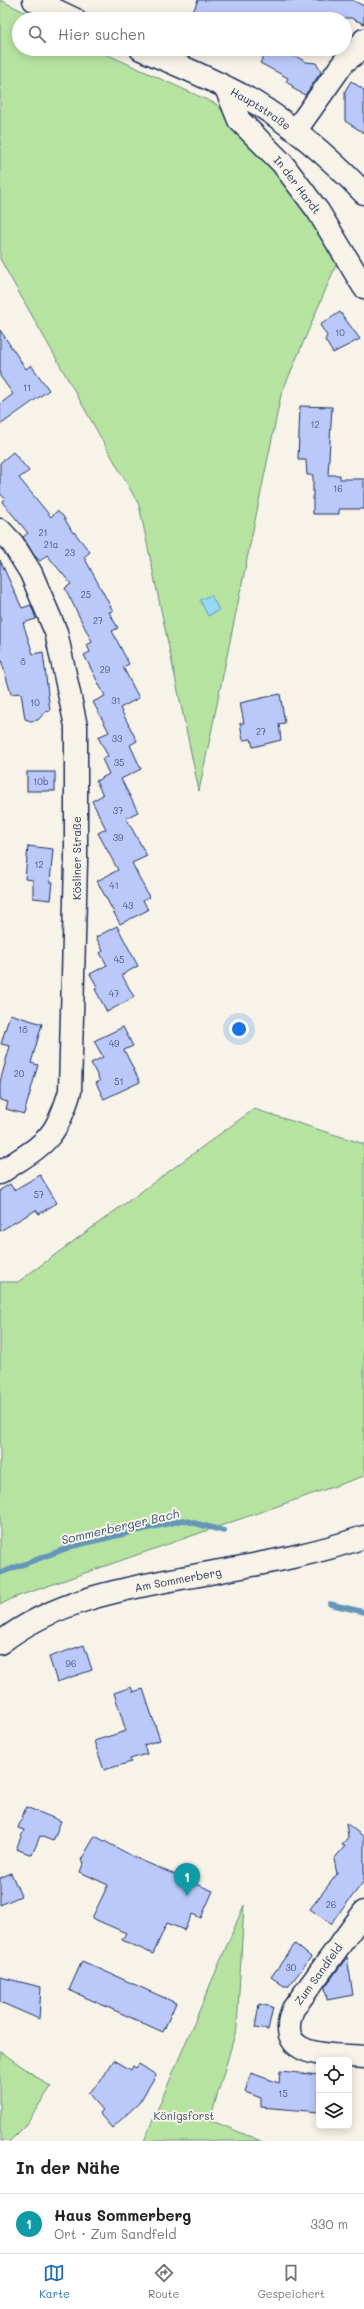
<!DOCTYPE html>
<html lang="de">
<head>
<meta charset="utf-8">
<style>
  body { margin:0; font-family:Mali,sans-serif; background:#f2f2f2; color:#222 }
  .controls { position:absolute; right:12px; bottom:12px; display:grid; overflow:hidden; border-radius:6px; box-shadow:0 2px 10px #0003 }
  .controls button { width:36px; height:36px; display:grid; place-items:center; padding:0; border:0; border-bottom:1px solid #e0e0e0; background:#fff; color:#222; font:20px sans-serif }
  .you { position:absolute; left:239px; top:1029px; width:14px; height:14px; margin:-10px; border:3px solid #fff; border-radius:50%; background:#1a73e8; box-shadow:0 0 0 6px #1a73e833 }
  .badge { display:grid; place-items:center; width:26px; height:26px; border-radius:50%; background:#1f6fb2; color:#fff; font-size:13px; font-weight:700 }
  .pin { position:absolute; translate:-50% -33px; filter:drop-shadow(0 1px 2px #0008) }
  .pin::after { content:''; position:absolute; top:21px; width:14px; height:12px; background:inherit; clip-path:polygon(0 0,100% 0,50% 100%) }
  .list { margin:0; padding:0; list-style:none }
  h2 { display:flex; justify-content:space-between; align-items:center; height:52px; margin:0; padding:0 16px; font-size:17px }
  h2 small { font-size:13px; font-weight:400; color:#767676 }
  .list li { display:grid; grid-template-columns:26px 1fr auto; gap:12px; align-items:center; box-sizing:border-box; height:60px; padding:0 16px; border-top:1px solid #e0e0e0 }
  .list b { display:block; font-size:15px; white-space:nowrap }
  .list p { margin:0; font-size:13px; white-space:nowrap; color:#767676 }
  .list em { font-size:13px; font-style:normal; color:#767676 }
  .icon { flex:none; width:22px; height:22px; fill:none; stroke:currentColor; stroke-width:2; stroke-linecap:round; stroke-linejoin:round }
  .map { position:relative; flex:none; width:364px; height:2141px; overflow:hidden }
  .search { position:absolute; background:#fff; box-shadow:0 2px 10px #0003; left:12px; right:12px; top:12px; height:44px; display:flex; align-items:center; gap:10px; box-sizing:border-box; padding:0 14px; border-radius:22px; color:#767676; font-size:15px }
  .sheet { height:112px; background:#fff }
  nav { display:flex; justify-content:space-around; align-items:center; box-sizing:border-box; height:56px; border-top:1px solid #e0e0e0; background:#fff; font-size:11px; color:#767676 }
  nav a { display:grid; justify-items:center; gap:2px }
  nav .on { color:#1f6fb2 }
  .map>svg:first-child { display:block }
  .green { fill:#b7e3a1; stroke:#698980 }
  .water { fill:#94daf6; stroke:#6496b9 }
  .lines { fill:none; stroke-linecap:round; stroke-linejoin:round }
  .stream { stroke:#6496b9; stroke-width:5.5 }
  .building { fill:#bbc9fa; stroke:#1b2f5e }
  .minor-casing { stroke:#1b2f5e; stroke-width:25 }
  .major-casing { stroke:#1b2f5e; stroke-width:25 }
  .minor { stroke:#f7f3e8; stroke-width:22 }
  .major { stroke:#f7f3e8; stroke-width:22 }
  .labels { text-anchor:middle; dominant-baseline:central; stroke-width:4; stroke-linejoin:round; paint-order:stroke }
  .number-label { font-size:9px; fill:#435685 }
  .street-label { font-size:11px; fill:#1b2f5e; stroke:#f7f3e8 }
  .park-label { font-size:11px; fill:#3a536b; stroke:#f7f3e8 }
  .water-label { font-size:12px; font-style:italic; fill:#33517c; stroke:#f7f3e8 }
</style>
</head>
<body>
<div class="map">
<svg width="364" height="2141" viewBox="0 0 364 2141">
  <rect width="100%" height="100%" fill="#f7f3e8"/>
  <filter id="ink" filterUnits="userSpaceOnUse"><feTurbulence type="fractalNoise" baseFrequency=".025" numOctaves="2"/><feDisplacementMap in="SourceGraphic" scale="8" xChannelSelector="R" yChannelSelector="G"/><feConvolveMatrix kernelMatrix="1 2 1 2 8 2 1 2 1" color-interpolation-filters="sRGB"/></filter>
  <g filter="url(#ink)">
    <g class="green">
      <path d="M 0,0 L 39,19 L 19,19 L 19,49 L 95,49 L 216,104 L 290,182 L 339,258 L 281,395 L 199,791 L 139,505 L 0,259 Z"/>
      <path d="M 254,1109 L 364,1144 L 364,1476 L 13,1598 L 0,1605 L 0,1282 L 18,1282 Z"/>
      <path d="M 244,1905 L 237,2027 L 210,2120 L 261,2141 L 144,2141 Z"/>
      <path d="M 0,2051 L 51,2087 L 24,2127 L 10,2141 L 0,2141 Z"/>
    </g>
    <path class="water" d="M 211,595 L 219,610 L 208,616 L 200,600 Z"/>
    <g class="lines">
      <g class="stream">
        <path d="M 0,1573 L 73,1546 L 183,1520 L 224,1531"/>
        <path d="M 330,1604 L 364,1612"/>
      </g>
    </g>
    <g class="building">
      <path d="M 198,0 L 352,0 L 364,6 L 364,24 L 351,18 L 190,19 Z"/>
      <path d="M 268,49 L 283,49 L 306,62 L 316,63 L 321,72 L 305,95 L 292,88 L 293,86 L 286,82 L 288,78 L 260,63 Z"/>
      <path d="M 351,81 L 364,90 L 364,133 L 345,121 L 345,91 Z"/>
      <path d="M 340,312 L 360,339 L 333,353 L 325,340 L 327,336 L 320,325 Z"/>
      <path d="M 0,330 L 26,369 L 31,365 L 49,390 L 0,425 L 0,404 L 13,394 L 0,376 Z"/>
      <path d="M 300,406 L 332,407 L 328,475 L 340,475 L 340,479 L 364,479 L 364,509 L 339,509 L 339,514 L 313,514 L 313,475 L 307,475 L 306,460 L 298,460 Z"/>
      <path d="M 13,452 L 29,471 L 19,478 L 51,517 L 57,511 L 63,516 L 73,533 L 74,532 L 90,552 L 84,557 L 113,611 L 109,612 L 118,628 L 112,631 L 129,664 L 123,667 L 139,698 L 120,708 L 137,741 L 130,745 L 141,769 L 121,779 L 138,812 L 126,818 L 147,856 L 132,863 L 149,897 L 143,900 L 148,910 L 120,924 L 97,881 L 118,870 L 98,833 L 106,829 L 92,801 L 103,795 L 96,781 L 109,774 L 102,759 L 108,756 L 98,737 L 109,732 L 93,702 L 105,696 L 84,655 L 90,652 L 87,645 L 92,642 L 65,588 L 71,584 L 47,555 L 40,561 L 34,555 L 23,537 L 28,533 L 2,502 L 5,499 L 0,493 L 0,463 Z"/>
      <path d="M 0,560 L 22,608 L 31,605 L 36,619 L 23,623 L 33,654 L 43,652 L 50,711 L 45,712 L 38,720 L 31,721 L 25,719 L 21,693 L 11,694 L 0,656 Z"/>
      <path d="M 280,694 L 285,723 L 279,724 L 281,740 L 253,747 L 251,739 L 243,740 L 240,723 L 244,723 L 240,703 Z"/>
      <rect x="27" y="772" width="28" height="19"/>
      <path d="M 28,846 L 53,849 L 50,882 L 53,882 L 51,900 L 33,898 L 33,880 L 25,879 Z"/>
      <path d="M 117,926 L 138,966 L 122,975 L 134,997 L 107,1012 L 95,989 L 98,988 L 90,974 L 107,965 L 100,953 L 103,951 L 96,937 Z"/>
      <path d="M 10,1014 L 42,1024 L 31,1063 L 38,1065 L 24,1114 L 6,1109 L 8,1102 L 0,1100 L 0,1082 L 10,1046 L 1,1044 Z"/>
      <path d="M 123,1027 L 133,1046 L 124,1050 L 140,1082 L 104,1099 L 96,1083 L 100,1081 L 91,1063 L 103,1057 L 94,1041 Z"/>
      <path d="M 40,1175 L 57,1203 L 39,1214 L 36,1210 L 0,1231 L 0,1190 L 10,1184 L 14,1190 Z"/>
      <path d="M 84,1645 L 92,1670 L 57,1682 L 49,1657 Z"/>
      <path d="M 131,1687 L 133,1692 L 143,1689 L 160,1740 L 144,1745 L 147,1754 L 130,1759 L 131,1762 L 104,1770 L 94,1741 L 126,1731 L 114,1693 Z"/>
      <path d="M 26,1807 L 61,1821 L 53,1841 L 40,1836 L 32,1855 L 16,1849 L 24,1830 L 18,1828 Z"/>
      <path d="M 346,1823 L 364,1837 L 364,1881 L 331,1924 L 310,1909 L 337,1874 L 334,1859 L 345,1846 L 342,1845 L 348,1837 Z"/>
      <path d="M 95,1836 L 136,1858 L 213,1891 L 201,1918 L 192,1914 L 184,1930 L 167,1923 L 153,1954 L 122,1940 L 126,1933 L 92,1918 L 108,1885 L 80,1872 L 84,1862 L 81,1860 Z"/>
      <path d="M 11,1873 L 21,1896 L 0,1905 L 0,1878 Z"/>
      <path d="M 295,1944 L 311,1957 L 289,1986 L 284,1986 L 271,1977 Z"/>
      <path d="M 347,1957 L 353,1995 L 327,2000 L 325,1987 Z"/>
      <path d="M 82,1961 L 176,2003 L 163,2032 L 69,1990 Z"/>
      <path d="M 0,1977 L 41,1987 L 39,2019 L 0,2002 Z"/>
      <path d="M 259,2004 L 273,2007 L 268,2030 L 255,2028 Z"/>
      <path d="M 114,2060 L 131,2070 L 133,2066 L 136,2068 L 139,2064 L 156,2075 L 139,2103 L 112,2128 L 99,2113 L 103,2110 L 88,2093 L 100,2082 Z"/>
      <path d="M 280,2071 L 319,2075 L 319,2112 L 261,2107 L 261,2098 L 245,2092 L 251,2073 L 279,2083 Z"/>
    </g>
    <g class="lines">
      <g class="minor-casing">
        <g id="minor">
          <path id="s1" d="M 226,88 L 239,120 L 282,163 L 318,211 L 364,287"/>
          <path d="M 296,130 L 344,62 L 356,53 L 364,40"/>
          <path d="M 0,530 L 13,544 L 31,573 L 56,632 L 76,726 L 76,862 L 70,1091 C 55,1143 42,1144 0,1173"/>
          <path id="s2" d="M 0,1643 C 53,1601 122,1589 187,1577 C 246,1566 307,1557 364,1537"/>
          <path d="M 364,1912 L 293,2009 C 273,2060 331,2054 364,2057"/>
        </g>
      </g>
      <g class="major-casing">
        <g id="major">
          <path d="M 34,0 L 74,19"/>
          <path id="s3" d="M 141,49 C 179,66 218,81 254,102 C 295,127 331,159 364,193"/>
        </g>
      </g>
      <use href="#minor" class="minor"/>
      <use href="#major" class="major"/>
    </g>
  </g>
  <g class="labels">
    <g class="number-label">
      <text x="340" y="332">10</text>
      <text x="27" y="387">11</text>
      <text x="315" y="424">12</text>
      <text x="338" y="488">16</text>
      <text x="43" y="532">21</text>
      <text x="51" y="544">21a</text>
      <text x="70" y="552">23</text>
      <text x="86" y="594">25</text>
      <text x="98" y="620">27</text>
      <text x="23" y="661">8</text>
      <text x="105" y="669">29</text>
      <text x="116" y="700">31</text>
      <text x="35" y="702">10</text>
      <text x="261" y="731">27</text>
      <text x="117" y="738">33</text>
      <text x="119" y="762">35</text>
      <text x="41" y="781">10b</text>
      <text x="118" y="810">37</text>
      <text x="118" y="837">39</text>
      <text x="39" y="864">12</text>
      <text x="114" y="885">41</text>
      <text x="128" y="905">43</text>
      <text x="119" y="959">45</text>
      <text x="114" y="993">47</text>
      <text x="23" y="1029">18</text>
      <text x="114" y="1043">49</text>
      <text x="19" y="1073">20</text>
      <text x="119" y="1081">51</text>
      <text x="39" y="1194">57</text>
      <text x="71" y="1663">96</text>
      <text x="331" y="1904">26</text>
      <text x="291" y="1967">30</text>
      <text x="283" y="2093">15</text>
    </g>
    <g class="street-label">
      <text stroke="none"><textPath href="#s3" startOffset="134">Hauptstraße</textPath></text>
      <text stroke="none"><textPath href="#s1" startOffset="122">In der Hardt</textPath></text>
      <text transform="translate(76 858) rotate(-90)">Kösliner Straße</text>
      <text stroke="none"><textPath href="#s2" startOffset="191">Am Sommerberg</textPath></text>
      <text transform="translate(318 1974) rotate(-54)">Zum Sandfeld</text>
    </g>
    <g class="park-label">
      <text x="184" y="2115">Königsforst</text>
    </g>
    <g class="water-label">
      <text transform="translate(120 1526) rotate(-13)">Sommerberger Bach</text>
    </g>
  </g>
</svg>
<div class="controls">
<button><svg class="icon" aria-label="locate" viewBox="0 0 24 24"><circle cx="12" cy="12" r="6"/><path d="M12 2v4M12 18v4M2 12h4M18 12h4"/></svg></button>
<button><svg class="icon" aria-label="layers" viewBox="0 0 24 24"><path d="M12 4l9 5-9 5-9-5zM3 14l9 5 9-5"/></svg></button>
</div>
<div class="you"></div>
<div class="pin badge" style="left:187px;top:1896px;background:#0f9aa8">1</div>
<div class="search"><svg class="icon" aria-label="search" viewBox="0 0 24 24"><circle cx="10" cy="10" r="6"/><path d="M15 15l6 6"/></svg>Hier suchen</div>
</div>
<section class="sheet">
<h2>In der Nähe<small></small></h2>
<ul class="list">
<li><span class="badge" style="background:#0f9aa8">1</span><div><b>Haus Sommerberg</b><p>Ort · Zum Sandfeld</p></div><em>330 m</em></li>
</ul>
</section>
<nav>
<a class="on"><svg class="icon" aria-label="map" viewBox="0 0 24 24"><path d="M3 6l6-2 6 2 6-2v14l-6 2-6-2-6 2zM9 4v14M15 6v14"/></svg>Karte</a>
<a><svg class="icon" aria-label="directions" viewBox="0 0 24 24"><path d="M12 3l9 9-9 9-9-9zM9 14v-3h6M13 9l2 2-2 2"/></svg>Route</a>
<a><svg class="icon" aria-label="saved" viewBox="0 0 24 24"><path d="M7 4h10v16l-5-4-5 4z"/></svg>Gespeichert</a>
</nav>
</body>
</html>
